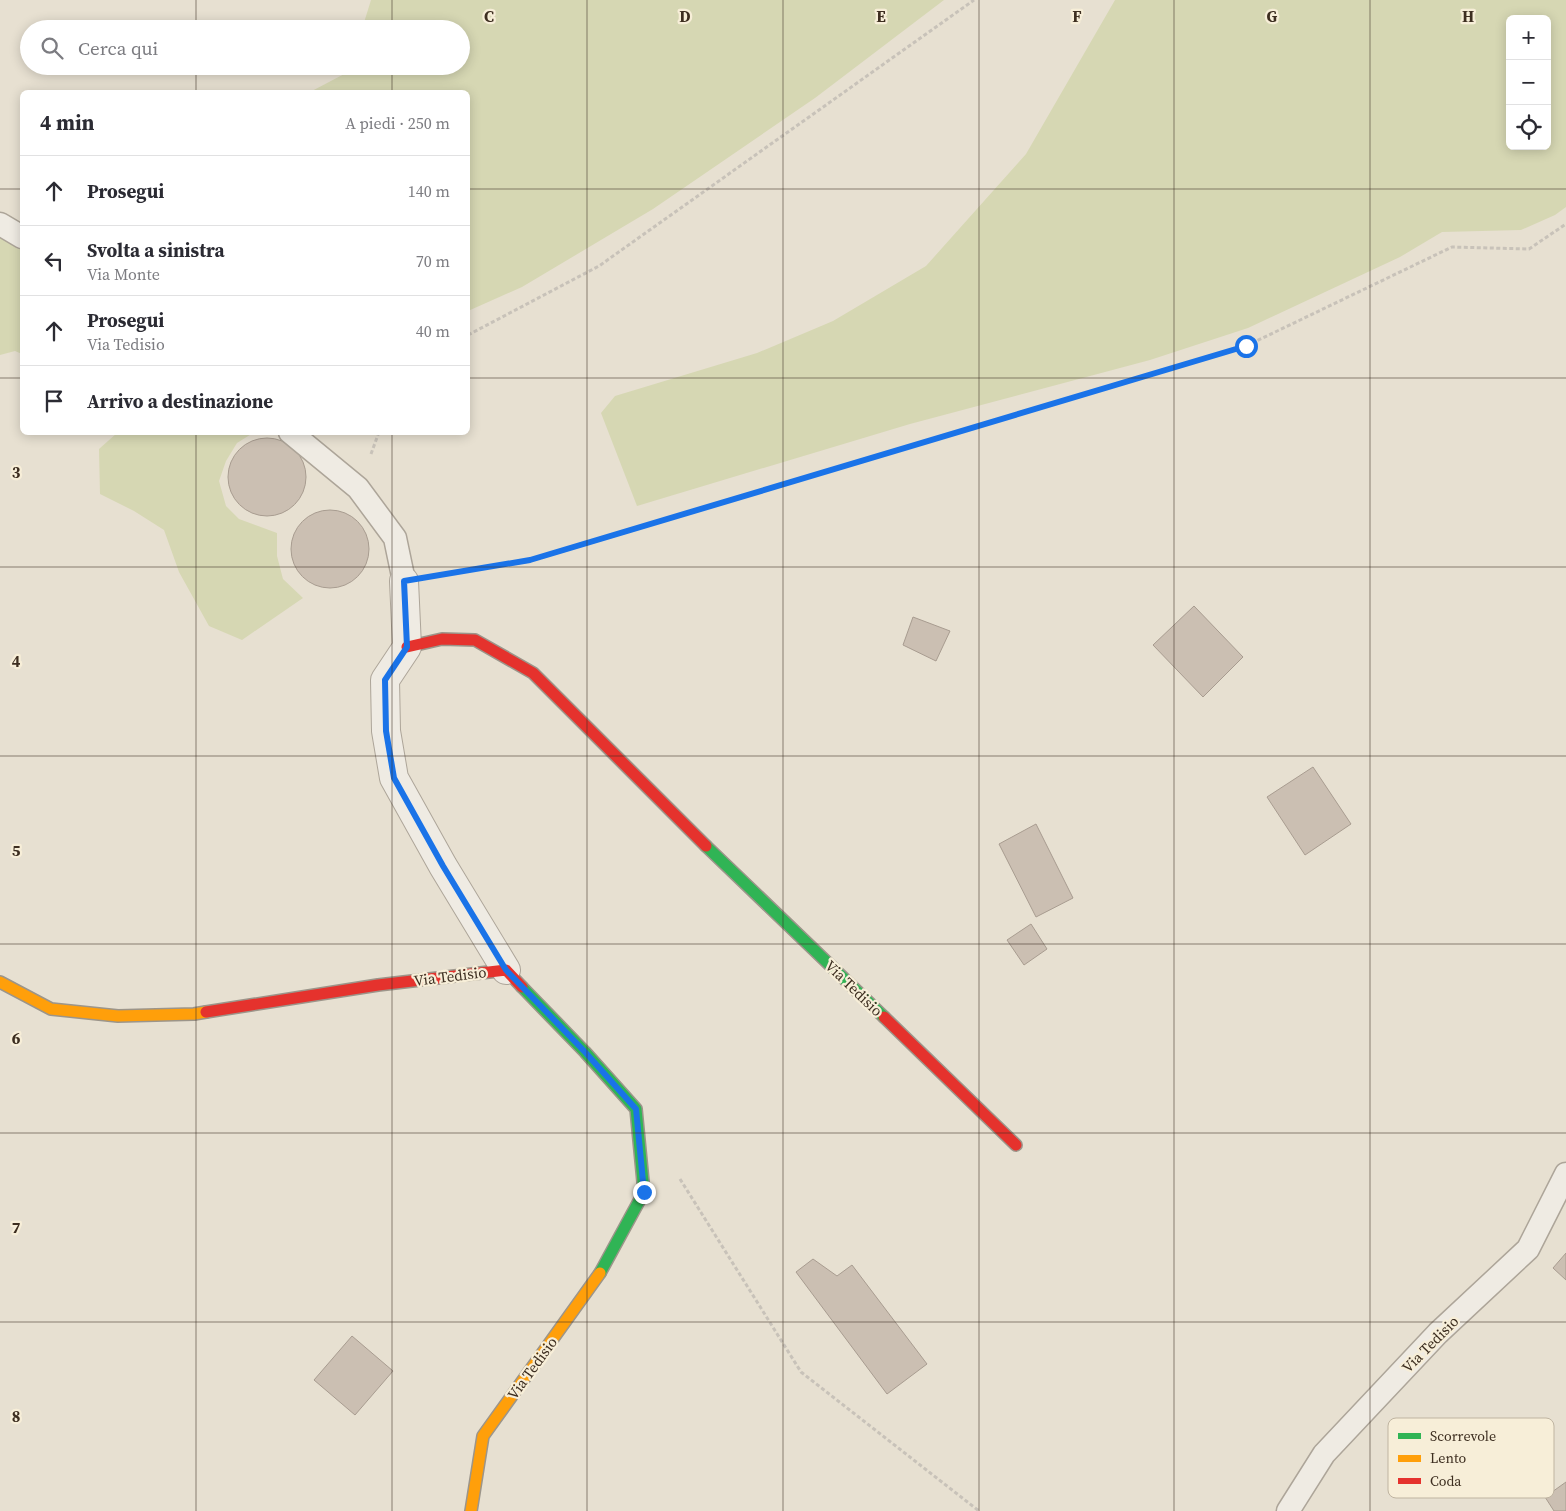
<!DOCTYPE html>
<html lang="it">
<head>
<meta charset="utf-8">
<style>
  body { margin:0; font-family:"Source Serif 4",serif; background:#f2f2f3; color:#2b2b33 }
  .controls { position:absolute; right:15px; top:15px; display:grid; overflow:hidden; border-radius:8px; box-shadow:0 2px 12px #0003 }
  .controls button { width:45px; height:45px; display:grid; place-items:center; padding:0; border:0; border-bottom:1px solid #e1e1e2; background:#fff; color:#2b2b33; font:25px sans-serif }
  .stop { position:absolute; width:15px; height:15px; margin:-11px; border:4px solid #1a73e8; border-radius:50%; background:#fff }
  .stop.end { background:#1a73e8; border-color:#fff; box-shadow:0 1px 5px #0008 }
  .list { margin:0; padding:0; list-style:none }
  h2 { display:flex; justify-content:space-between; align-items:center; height:65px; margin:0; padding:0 20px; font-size:21px }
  h2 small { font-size:16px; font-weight:400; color:#7c7c81 }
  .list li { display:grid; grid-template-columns:32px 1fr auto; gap:15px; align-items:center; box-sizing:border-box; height:70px; padding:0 20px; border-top:1px solid #e1e1e2 }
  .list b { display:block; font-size:19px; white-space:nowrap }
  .list p { margin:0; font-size:16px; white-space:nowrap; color:#7c7c81 }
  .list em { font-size:16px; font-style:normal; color:#7c7c81 }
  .icon { flex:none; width:28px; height:28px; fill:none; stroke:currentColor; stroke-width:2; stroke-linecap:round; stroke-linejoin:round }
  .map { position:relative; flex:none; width:1566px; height:1511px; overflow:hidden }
  .search { position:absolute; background:#fff; box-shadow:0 2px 12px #0003; left:20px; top:20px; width:450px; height:55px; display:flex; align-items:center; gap:12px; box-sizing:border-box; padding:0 18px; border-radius:28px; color:#7c7c81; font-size:19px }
  .panel { position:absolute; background:#fff; box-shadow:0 2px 12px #0003; left:20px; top:90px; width:450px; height:345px; border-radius:8px }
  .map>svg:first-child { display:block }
  .green { fill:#d6d7b3; fill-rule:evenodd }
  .building { fill:#cbbfb2; stroke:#a89c90 }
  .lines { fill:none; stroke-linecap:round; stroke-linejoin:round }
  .lane-casing { stroke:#ada599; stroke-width:25 }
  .street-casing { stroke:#ada599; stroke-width:30 }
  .fast-casing { stroke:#9c958a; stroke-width:14 }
  .slow-casing { stroke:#9c958a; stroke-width:14 }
  .jam-casing { stroke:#9c958a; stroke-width:14 }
  .path { stroke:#c8c2b9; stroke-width:3; stroke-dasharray:4 2.5; stroke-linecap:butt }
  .lane { stroke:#efebe3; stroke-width:22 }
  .street { stroke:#efebe3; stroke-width:28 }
  .fast { stroke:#30b455; stroke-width:11 }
  .slow { stroke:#ff9f0a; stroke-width:11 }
  .jam { stroke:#e5322d; stroke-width:11 }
  .route { stroke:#1a73e8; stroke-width:6 }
  .grid { fill:none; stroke:#3d2e20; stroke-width:1; stroke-opacity:0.55 }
  .labels { text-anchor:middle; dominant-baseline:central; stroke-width:4.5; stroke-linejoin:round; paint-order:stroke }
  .street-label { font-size:15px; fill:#3d2e20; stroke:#f7eed8 }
  .key { fill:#f7eed8; stroke:#bfb4a1; stroke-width:1 }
  .key-label { font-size:14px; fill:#3d2e20 }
  .grid-label { font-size:16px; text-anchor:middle; font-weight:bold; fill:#3d2e20; stroke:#f7eed8; stroke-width:4.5; stroke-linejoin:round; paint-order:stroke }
</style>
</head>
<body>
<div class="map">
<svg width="1566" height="1511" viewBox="0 0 1566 1511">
  <rect width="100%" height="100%" fill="#e7e0d1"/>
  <g class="green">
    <path d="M 371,0 L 944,0 L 815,98 L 653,209 L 522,287 L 468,311 L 468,92 L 310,92 L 348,72 L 350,66 L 461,66 L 461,29 L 362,29 Z"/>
    <path d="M 1115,0 L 1566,0 L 1566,207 L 1555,215 L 1521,230 L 1442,232 L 1400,257 L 1248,328 L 1150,360 L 910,424 L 637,506 L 601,413 L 615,396 L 757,353 L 833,321 L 926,266 L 1026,154 ZM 1510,19 L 1547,19 L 1547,146 L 1510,146 Z"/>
    <path d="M 0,235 L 22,249 L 22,354 L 15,351 L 0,355 Z"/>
    <path d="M 117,433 L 253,433 L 237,443 L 226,461 L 219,481 L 226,506 L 239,519 L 277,533 L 277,556 L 283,579 L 303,598 L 242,640 L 209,626 L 179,572 L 164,530 L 134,511 L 100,494 L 99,449 Z"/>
  </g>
  <g class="building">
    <circle cx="267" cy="477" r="39"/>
    <circle cx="330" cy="549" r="39"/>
    <path d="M 1194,606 L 1243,657 L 1203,697 L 1153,645 Z"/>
    <path d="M 913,617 L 950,631 L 936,661 L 903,645 Z"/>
    <path d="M 1313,767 L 1351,824 L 1305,855 L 1267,797 Z"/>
    <path d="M 1036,824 L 1073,898 L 1036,917 L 999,844 Z"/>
    <path d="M 1031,924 L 1047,949 L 1024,965 L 1007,940 Z"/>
    <path d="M 1566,1253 L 1566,1280 L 1553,1268 Z"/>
    <path d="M 813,1259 L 837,1276 L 852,1265 L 927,1364 L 887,1394 L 796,1272 Z"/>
    <path d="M 352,1336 L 393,1371 L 355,1415 L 314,1380 Z"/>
    <path d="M 1566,1482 L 1566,1511 L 1554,1511 L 1545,1497 Z"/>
  </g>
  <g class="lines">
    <g class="lane-casing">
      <g id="lane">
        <path d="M 0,224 L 22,237"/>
        <path d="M 290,432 L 358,488 L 395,538 L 404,581"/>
        <path d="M 1288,1511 L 1324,1454 L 1438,1333 L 1528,1249 L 1566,1174"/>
      </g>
    </g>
    <g class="street-casing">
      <path id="street" d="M 404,581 L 407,647 L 385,680 L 386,731 L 394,778 L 443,866 L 506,970"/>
    </g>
    <g class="fast-casing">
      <g id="fast">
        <path d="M 706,846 L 884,1017"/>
        <path d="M 522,987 L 585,1052 L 636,1109 L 644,1192 L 600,1273"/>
      </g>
    </g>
    <g class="slow-casing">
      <g id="slow">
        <path d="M 0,982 L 51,1009 L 118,1016 L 194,1014 L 206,1012"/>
        <path d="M 471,1511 L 483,1436 L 600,1273"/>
      </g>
    </g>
    <g class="jam-casing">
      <g id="jam">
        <path d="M 407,647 L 442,639 L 475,640 L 533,673 L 706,846"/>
        <path d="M 206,1012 L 378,985 L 506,970 L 522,987"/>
        <path d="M 884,1017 L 1016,1145"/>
      </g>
    </g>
    <g class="path">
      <path d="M 468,335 L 599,266 L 974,0"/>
      <path d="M 371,454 L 379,432"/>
      <path d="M 440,575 L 530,561 L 1246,346 L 1452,247 L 1529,249 L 1566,224"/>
      <path d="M 680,1179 L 801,1372 L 979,1511"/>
    </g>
    <use href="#lane" class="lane"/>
    <use href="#street" class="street"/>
    <use href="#fast" class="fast"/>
    <use href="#slow" class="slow"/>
    <use href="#jam" class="jam"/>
  </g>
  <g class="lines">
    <path class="route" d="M 644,1192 L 636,1109 L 585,1052 L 506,970 L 443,866 L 394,778 L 386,731 L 385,680 L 407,647 L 404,581 L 530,560 L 1246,346"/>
  </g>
  <path class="grid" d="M 196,0 L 196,29M 392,0 L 392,29M 587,0 L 587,1511M 783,0 L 783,1511M 979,0 L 979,1511M 1174,0 L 1174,1511M 1370,0 L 1370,1511M 196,66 L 196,92M 392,66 L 392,92M 0,189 L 22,189M 468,189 L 1566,189M 0,378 L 22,378M 468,378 L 1566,378M 196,432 L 196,1511M 392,432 L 392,1511M 0,567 L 1566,567M 0,756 L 1566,756M 0,944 L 1566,944M 0,1133 L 1566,1133M 0,1322 L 1566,1322"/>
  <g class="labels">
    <g class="street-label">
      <text transform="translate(450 976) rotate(-7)">Via Tedisio</text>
      <text transform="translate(854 988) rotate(44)">Via Tedisio</text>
      <text transform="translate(1430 1344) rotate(-45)">Via Tedisio</text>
      <text transform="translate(532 1368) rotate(-54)">Via Tedisio</text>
    </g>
  </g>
  <rect x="1388" y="1418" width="166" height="80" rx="8" class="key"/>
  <rect x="1398" y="1433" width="23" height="6" fill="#30b455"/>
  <rect x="1398" y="1455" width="23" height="7" fill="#ff9f0a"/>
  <rect x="1398" y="1478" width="23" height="6" fill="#e5322d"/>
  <g class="key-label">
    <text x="1430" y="1441">Scorrevole</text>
    <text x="1430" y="1463">Lento</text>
    <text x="1430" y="1486">Coda</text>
  </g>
  <g class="grid-label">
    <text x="489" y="22">C</text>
    <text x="685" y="22">D</text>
    <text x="881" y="22">E</text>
    <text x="1077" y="22">F</text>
    <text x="1272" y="22">G</text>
    <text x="1468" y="22">H</text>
    <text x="16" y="478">3</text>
    <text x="16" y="667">4</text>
    <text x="16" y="856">5</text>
    <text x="16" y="1044">6</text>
    <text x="16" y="1233">7</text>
    <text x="16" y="1422">8</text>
  </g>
</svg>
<div class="controls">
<button>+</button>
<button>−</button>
<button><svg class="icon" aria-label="locate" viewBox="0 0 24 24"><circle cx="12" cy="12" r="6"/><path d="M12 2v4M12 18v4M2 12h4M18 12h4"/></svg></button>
</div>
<div class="stop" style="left:1246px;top:346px"></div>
<div class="stop end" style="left:644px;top:1192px"></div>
<div class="search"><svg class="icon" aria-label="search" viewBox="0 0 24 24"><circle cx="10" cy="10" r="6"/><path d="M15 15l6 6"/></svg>Cerca qui</div>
<section class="panel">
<h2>4 min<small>A piedi · 250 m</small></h2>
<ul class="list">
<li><svg class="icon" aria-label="ahead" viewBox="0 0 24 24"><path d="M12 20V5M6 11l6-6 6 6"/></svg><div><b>Prosegui</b></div><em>140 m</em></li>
<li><svg class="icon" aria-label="left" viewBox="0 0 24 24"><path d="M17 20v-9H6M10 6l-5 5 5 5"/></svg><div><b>Svolta a sinistra</b><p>Via Monte</p></div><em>70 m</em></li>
<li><svg class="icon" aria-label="ahead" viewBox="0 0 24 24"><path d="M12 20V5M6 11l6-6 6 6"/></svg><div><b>Prosegui</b><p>Via Tedisio</p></div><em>40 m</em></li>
<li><svg class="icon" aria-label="arrive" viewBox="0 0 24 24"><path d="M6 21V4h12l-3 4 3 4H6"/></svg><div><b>Arrivo a destinazione</b></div></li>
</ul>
</section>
</div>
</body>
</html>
